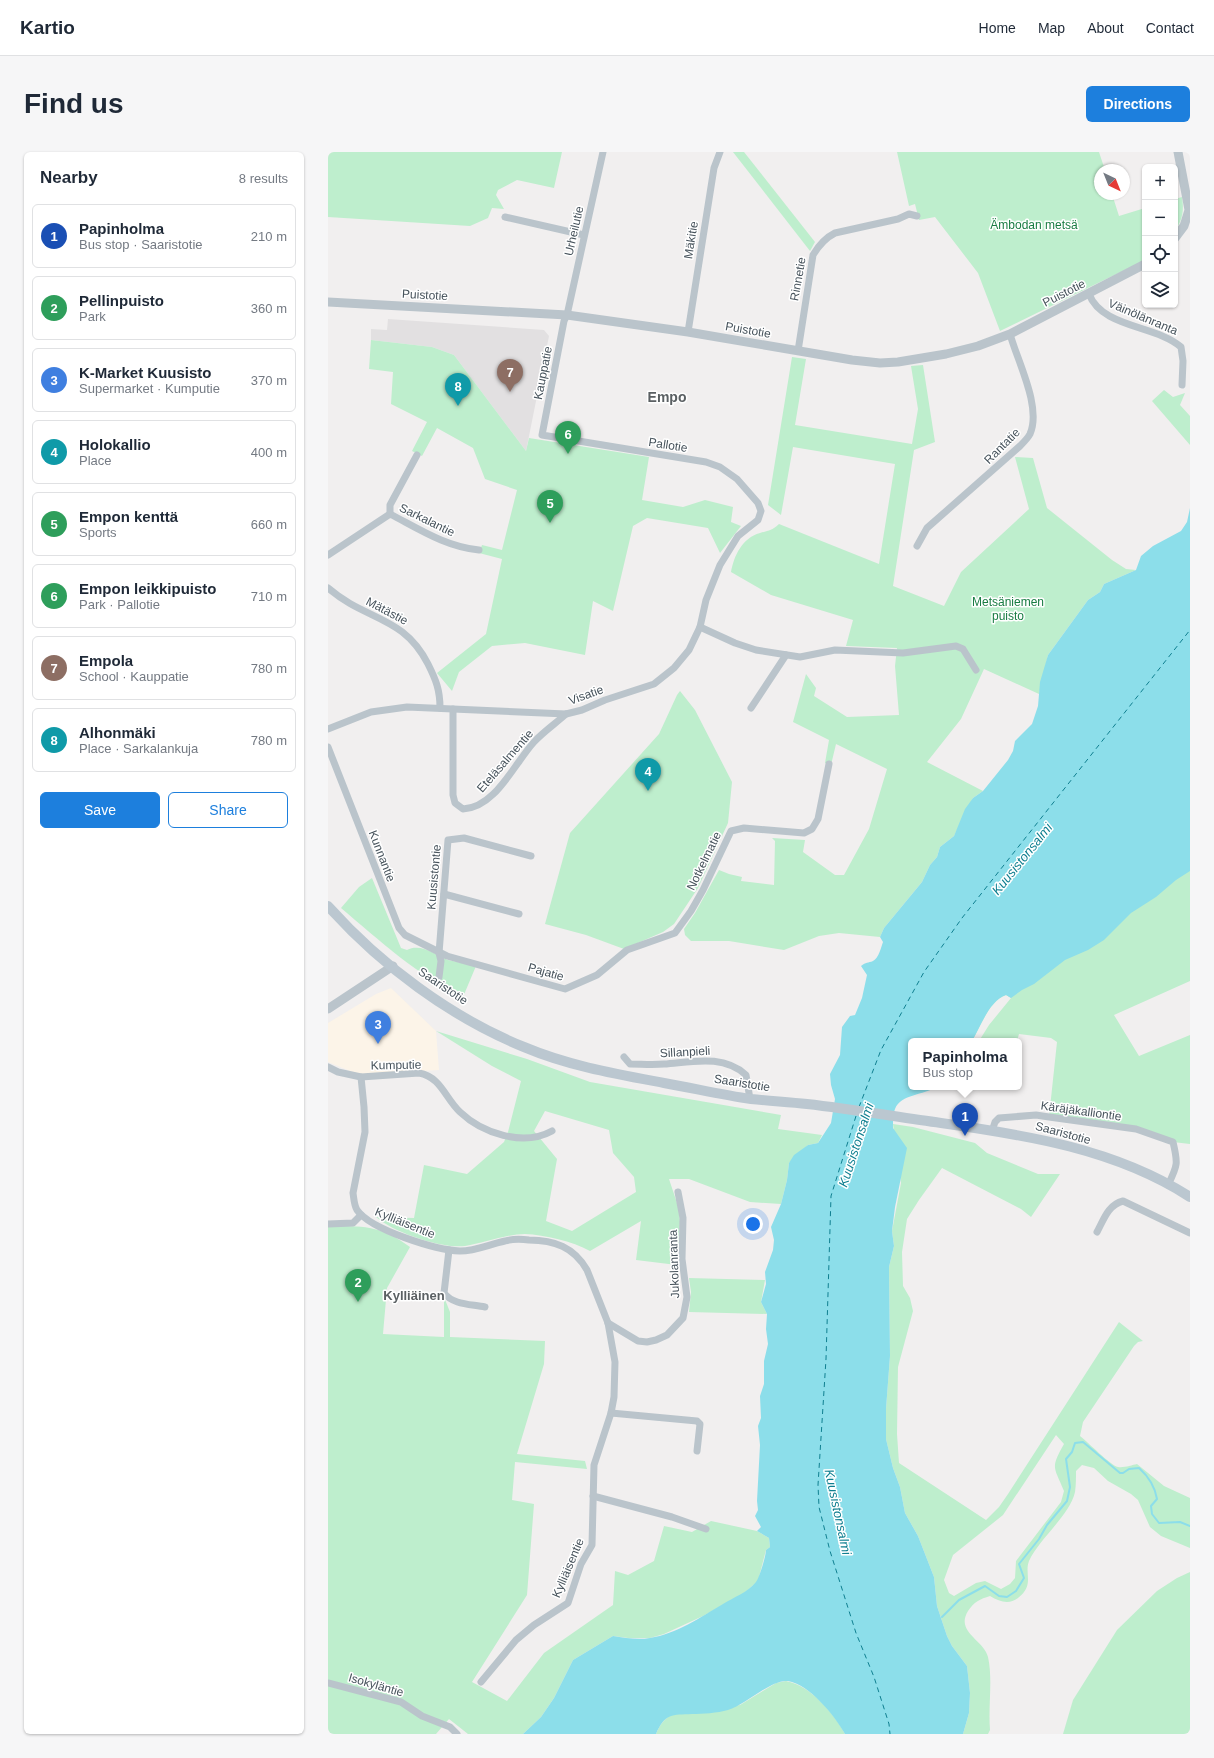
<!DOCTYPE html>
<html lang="en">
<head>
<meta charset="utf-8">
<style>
  body { margin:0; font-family:Helvetica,sans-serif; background:#f6f6f7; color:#1f2937 }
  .controls { position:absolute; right:12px; top:12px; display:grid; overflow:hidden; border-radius:6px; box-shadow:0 1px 3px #0004 }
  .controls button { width:36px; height:36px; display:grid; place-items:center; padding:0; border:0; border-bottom:1px solid #e0e1e3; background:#fff; color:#1f2937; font:20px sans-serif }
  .compass { position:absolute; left:766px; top:12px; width:36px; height:36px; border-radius:50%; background:#fff; box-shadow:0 1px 3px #0004; rotate:137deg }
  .you { position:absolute; left:425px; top:1072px; width:14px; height:14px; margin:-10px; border:3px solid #fff; border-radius:50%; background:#1a73e8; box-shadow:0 0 0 6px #1a73e833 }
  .badge { display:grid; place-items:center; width:26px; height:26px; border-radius:50%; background:#1d7fdd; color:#fff; font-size:13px; font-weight:700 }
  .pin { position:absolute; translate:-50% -33px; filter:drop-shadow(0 1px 2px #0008) }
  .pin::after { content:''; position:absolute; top:21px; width:14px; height:12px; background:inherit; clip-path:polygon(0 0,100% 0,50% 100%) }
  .popup { position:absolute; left:580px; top:886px; width:114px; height:52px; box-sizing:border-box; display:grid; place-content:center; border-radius:6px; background:#fff; filter:drop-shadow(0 1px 3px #0005); font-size:13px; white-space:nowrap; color:#747a83 }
  .popup b { font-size:15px; color:#1f2937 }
  .popup::after { content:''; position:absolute; left:50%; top:100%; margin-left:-8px; border:8px solid transparent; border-top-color:#fff }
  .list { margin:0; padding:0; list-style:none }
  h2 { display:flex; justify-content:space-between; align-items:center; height:52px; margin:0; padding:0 16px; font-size:17px }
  h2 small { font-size:13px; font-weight:400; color:#747a83 }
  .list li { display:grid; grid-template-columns:26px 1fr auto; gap:12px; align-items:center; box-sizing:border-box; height:64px; margin:0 8px 8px; padding:0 8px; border:1px solid #e0e1e3; border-radius:6px }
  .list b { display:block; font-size:15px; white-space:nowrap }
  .list p { margin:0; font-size:13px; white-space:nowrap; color:#747a83 }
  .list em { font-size:13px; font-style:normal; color:#747a83 }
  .actions { display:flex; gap:8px; padding:12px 16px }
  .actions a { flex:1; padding:9px 0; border:1px solid #1d7fdd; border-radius:6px; text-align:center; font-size:14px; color:#1d7fdd }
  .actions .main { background:#1d7fdd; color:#fff }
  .icon { flex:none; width:22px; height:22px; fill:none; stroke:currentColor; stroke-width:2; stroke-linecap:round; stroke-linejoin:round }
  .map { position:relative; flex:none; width:862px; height:1582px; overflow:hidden; border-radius:6px }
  header { display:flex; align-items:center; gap:24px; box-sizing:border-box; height:56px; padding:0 20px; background:#fff; border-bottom:1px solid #e0e1e3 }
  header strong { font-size:19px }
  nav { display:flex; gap:22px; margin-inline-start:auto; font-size:14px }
  .intro { display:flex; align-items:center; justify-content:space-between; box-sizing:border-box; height:96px; padding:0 24px }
  h1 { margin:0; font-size:28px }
  .button { padding:10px 18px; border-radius:6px; background:#1d7fdd; color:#fff; font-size:14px; font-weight:700 }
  main { display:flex; gap:24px; padding:0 24px }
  aside { flex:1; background:#fff; border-radius:6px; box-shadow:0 1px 3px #0004 }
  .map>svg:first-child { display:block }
  .commercial { fill:#fcf4e8 }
  .education { fill:#e2e0e1 }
  .green { fill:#beeecd; fill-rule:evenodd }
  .water { fill:#8cdeea }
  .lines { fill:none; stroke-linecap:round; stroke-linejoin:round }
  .stream { stroke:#8cdeea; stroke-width:2 }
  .ferry { stroke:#0f7f90; stroke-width:1; stroke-dasharray:5 4; stroke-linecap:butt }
  .minor { stroke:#bac4cb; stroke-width:7 }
  .tertiary { stroke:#bac4cb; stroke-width:9 }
  .secondary { stroke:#bbc7d0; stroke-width:10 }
  .labels { text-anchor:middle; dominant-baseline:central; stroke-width:3; stroke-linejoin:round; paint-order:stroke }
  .park-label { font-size:12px; fill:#197c43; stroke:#fff }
  .street-label { font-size:12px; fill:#47535c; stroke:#fff }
  .water-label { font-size:13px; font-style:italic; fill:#0f7f90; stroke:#fff }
  .neighbourhood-label { font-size:13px; font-weight:bold; fill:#5b6063; stroke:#fff }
  .quarter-label { font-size:14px; font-weight:bold; fill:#5b6063; stroke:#fff }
</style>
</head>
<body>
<header>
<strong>Kartio</strong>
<nav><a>Home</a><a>Map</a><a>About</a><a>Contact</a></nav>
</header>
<div class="intro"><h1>Find us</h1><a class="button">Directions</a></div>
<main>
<aside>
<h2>Nearby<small>8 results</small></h2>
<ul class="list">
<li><span class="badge" style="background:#1a4fb4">1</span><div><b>Papinholma</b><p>Bus stop · Saaristotie</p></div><em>210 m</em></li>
<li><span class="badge" style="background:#2e9e5b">2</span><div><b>Pellinpuisto</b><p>Park</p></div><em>360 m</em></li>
<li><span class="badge" style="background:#3f7fe0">3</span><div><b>K-Market Kuusisto</b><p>Supermarket · Kumputie</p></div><em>370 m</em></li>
<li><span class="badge" style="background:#0f9aa8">4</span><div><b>Holokallio</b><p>Place</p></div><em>400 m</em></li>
<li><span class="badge" style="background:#2e9e5b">5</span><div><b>Empon kenttä</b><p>Sports</p></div><em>660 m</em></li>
<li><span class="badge" style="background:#2e9e5b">6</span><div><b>Empon leikkipuisto</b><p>Park · Pallotie</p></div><em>710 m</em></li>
<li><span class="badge" style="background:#8d6e63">7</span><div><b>Empola</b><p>School · Kauppatie</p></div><em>780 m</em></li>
<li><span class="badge" style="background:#0f9aa8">8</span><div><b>Alhonmäki</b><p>Place · Sarkalankuja</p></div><em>780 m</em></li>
</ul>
<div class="actions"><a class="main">Save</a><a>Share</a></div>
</aside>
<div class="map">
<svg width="862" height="1582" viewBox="0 0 862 1582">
  <rect width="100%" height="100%" fill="#f1efef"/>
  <path class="commercial" d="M 63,836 L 108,879 L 111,918 L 32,923 L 0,910 L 0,871 L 48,842 Z"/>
  <path class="education" d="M 60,167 L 216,178 L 221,184 L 198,299 L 126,203 L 104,195 L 43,188 L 43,177 L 59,178 Z"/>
  <g class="green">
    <path d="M 0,0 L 234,0 L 226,36 L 189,28 L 170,38 L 168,43 L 176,57 L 164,56 L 160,66 L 142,74 L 0,65 Z"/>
    <path d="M 405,0 L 416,0 L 487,90 L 482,99 Z"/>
    <path d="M 569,0 L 771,0 L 777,18 L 772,18 L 772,42 L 784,42 L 791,64 L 817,56 L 817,108 L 672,179 L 650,121 L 607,65 L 591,68 L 587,52 L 581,54 Z"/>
    <path d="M 854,45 C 856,58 855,67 847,79 L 847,47 Z"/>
    <path d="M 43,188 L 104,195 L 126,203 L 198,299 L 201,286 L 321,305 L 314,348 L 355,355 L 377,348 L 405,355 L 403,370 L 413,374 L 392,401 L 380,376 L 319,366 L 305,374 L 285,459 L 265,449 L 257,503 L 197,491 L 164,494 L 131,520 L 124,539 L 109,521 L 158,482 L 174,407 L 151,401 L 154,393 L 174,398 L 189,338 L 157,327 L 145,296 L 109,276 L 94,304 L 84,299 L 99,270 L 63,252 L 65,220 L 41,217 Z"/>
    <path d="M 464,205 L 478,207 L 467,273 L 584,292 L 590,257 L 583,214 L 595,213 L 607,290 L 586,298 L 565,434 L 616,454 L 633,420 L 701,357 L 687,305 L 705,306 L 719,356 L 784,408 L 798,417 L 808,418 L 776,432 L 772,440 L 760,448 L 720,503 L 711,542 L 656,517 L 633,567 L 599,610 L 655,639 L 645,646 L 626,684 L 612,695 L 609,705 L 602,713 L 594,730 L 556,776 L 552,785 L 511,781 L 491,784 L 456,798 L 401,789 L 363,789 L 357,783 L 356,777 L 367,761 L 391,718 L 401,722 L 414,725 L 413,729 L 446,733 L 447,689 L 444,686 L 477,688 L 475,700 L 507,723 L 516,723 L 541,677 L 559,617 L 508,592 L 503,613 L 497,611 L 501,588 L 465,570 L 478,522 L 488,536 L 486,544 L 519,565 L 571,563 L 567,514 L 569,496 L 518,494 L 525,468 L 443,443 L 403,420 C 406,404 414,386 432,381 C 442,378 443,379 451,372 L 551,412 L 567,312 L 465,295 L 453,363 L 440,353 Z"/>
    <path d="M 836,238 L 845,245 L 857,241 L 852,253 L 862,264 L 862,293 L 824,249 Z"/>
    <path d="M 352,539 L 367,558 L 404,630 L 400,671 L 370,736 L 346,772 L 335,780 L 296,797 L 258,783 L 217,772 L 242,681 L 331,582 L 349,543 Z"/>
    <path d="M 862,640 L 862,829 L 786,863 L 811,904 L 862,883 L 862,992 L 845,990 L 808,977 L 721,965 L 729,890 L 723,886 L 691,882 L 689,889 L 651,889 L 661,873 L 683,846 L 678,843 C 661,849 653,874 644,889 L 627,889 Z"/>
    <path d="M 44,726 L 73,796 L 79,798 C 93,791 107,803 120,808 C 129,810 139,812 148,814 L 135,845 C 90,824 51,788 13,756 L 31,735 Z"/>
    <path d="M 108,879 L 199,907 L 262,930 L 453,963 L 450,977 L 494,983 L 490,991 L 480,993 L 461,1011 L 459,1028 L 453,1052 L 422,1050 L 361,1027 L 341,1027 L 351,1057 L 352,1070 L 349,1113 L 308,1108 L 313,1069 L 262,1099 C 244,1089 217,1083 197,1082 C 179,1082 155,1091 137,1094 C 113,1097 65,1080 48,1065 L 86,1066 L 96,1013 L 139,1022 L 176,990 L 180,980 L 193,929 L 164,914 ZM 217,959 L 281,978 L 285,1001 L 306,1025 L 308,1040 L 244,1079 L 218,1069 L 229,1007 L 206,979 Z"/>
    <path d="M 565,972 L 585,975 L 647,991 L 659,1001 L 710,1022 L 732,1022 L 703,1065 L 693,1057 L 614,1016 L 591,1048 L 579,1067 L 574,1100 L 575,1134 L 582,1146 L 585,1159 L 570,1215 L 569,1282 L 571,1311 L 658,1368 L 671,1355 L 680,1342 L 791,1170 L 815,1189 L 810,1190 L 806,1194 L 755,1270 L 752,1284 C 761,1291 782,1313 790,1315 C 796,1316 804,1313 809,1312 L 836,1334 L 862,1346 L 862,1396 L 833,1384 L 822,1375 L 810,1348 L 803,1342 L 780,1329 L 766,1316 L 754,1313 L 748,1319 C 748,1326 748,1333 747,1340 C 742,1363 711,1387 701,1409 C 696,1422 707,1433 690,1446 C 681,1453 672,1450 662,1444 C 652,1447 646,1450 640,1459 C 627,1480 656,1488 660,1505 C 665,1527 660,1555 662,1578 L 660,1582 L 635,1582 L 641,1561 L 642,1541 L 639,1514 L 624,1494 L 619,1484 L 609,1454 L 606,1425 L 590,1384 L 577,1361 L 572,1335 L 565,1316 L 558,1287 L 558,1257 L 562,1204 L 561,1115 L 566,1094 L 564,1079 L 573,1031 ZM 728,1283 L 736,1292 C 722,1317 726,1314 736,1339 L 733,1350 L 688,1409 L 687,1426 L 682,1432 L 673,1437 L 657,1429 L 648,1431 L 626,1444 L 621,1441 L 616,1428 L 625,1403 L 675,1363 Z"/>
    <path d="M 0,1074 C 35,1074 52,1073 82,1095 L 59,1136 L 55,1182 L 116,1185 L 116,1145 L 122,1160 L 122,1185 L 217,1189 L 216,1212 L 189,1302 L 257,1309 L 259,1317 L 187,1310 L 184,1348 L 206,1352 L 199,1443 L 144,1530 L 179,1549 L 216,1501 L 285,1453 L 287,1419 L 300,1423 L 326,1409 L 336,1374 L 364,1380 L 383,1369 L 429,1379 L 441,1386 L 442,1395 L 438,1398 L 430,1429 L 415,1442 L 375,1464 L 336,1482 L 322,1486 L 300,1486 L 285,1484 L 245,1508 L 226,1546 L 213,1565 L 195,1582 L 140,1582 L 121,1567 L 108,1582 L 0,1582 Z"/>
    <path d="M 361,1126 L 437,1128 L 433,1150 L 439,1162 L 361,1160 L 363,1140 Z"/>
    <path d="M 862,1420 L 862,1582 L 735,1582 L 745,1548 L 789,1478 L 829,1439 L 849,1426 Z"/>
    <path d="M 458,1529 C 483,1534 505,1560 517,1582 L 328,1582 C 332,1572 337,1566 346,1561 L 412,1553 L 448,1531 Z"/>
  </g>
  <path class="water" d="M 862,356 L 862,719 L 848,728 L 828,745 L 803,761 L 776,788 L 760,798 L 737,808 L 706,832 L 694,838 L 683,846 L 678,843 C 661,849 653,874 644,889 L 583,889 L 583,935 L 608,935 C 596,943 573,942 567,957 C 565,962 565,970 565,976 L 579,996 L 567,1055 L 564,1079 L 566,1094 L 561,1115 L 562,1204 L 558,1257 L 558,1287 L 565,1316 L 572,1335 L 577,1361 L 590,1384 L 606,1425 L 609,1454 L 619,1484 L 624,1494 L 639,1514 L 642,1541 L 641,1561 L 635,1582 L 517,1582 C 507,1564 481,1532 460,1529 C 443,1527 418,1553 400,1558 C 389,1561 375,1562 364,1562 C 344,1563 337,1561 328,1582 L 195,1582 L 213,1565 L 226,1546 L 245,1508 L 285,1484 C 297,1486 310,1488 322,1486 C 348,1482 373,1465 395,1452 C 406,1445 419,1441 428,1430 C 431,1427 438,1404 438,1398 L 442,1395 L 441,1386 L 429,1379 L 433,1375 L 427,1364 L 430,1358 L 429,1349 L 432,1293 L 430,1274 L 433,1266 L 432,1244 L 436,1232 L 436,1209 L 440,1192 L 438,1177 L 439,1162 L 433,1150 L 438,1132 L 437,1120 L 445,1098 L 446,1088 L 443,1075 L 453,1052 L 459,1028 L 461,1011 L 466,1003 L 480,993 L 490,991 L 503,971 L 507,947 L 503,933 L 502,922 L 512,903 L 514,875 L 522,864 L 527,863 L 534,846 L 539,823 L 533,814 C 538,810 540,811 545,809 C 551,806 553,795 555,790 L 552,785 L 556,776 L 594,730 L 602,713 L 609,705 L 612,695 L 626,684 L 637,657 L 645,646 L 655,639 L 680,608 L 685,599 L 687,589 L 704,572 L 710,554 L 712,530 L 720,503 L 760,448 L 772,440 L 776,432 L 808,418 L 813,404 L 825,394 L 853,379 L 859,370 Z"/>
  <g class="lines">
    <path class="stream" d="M 614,1465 L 631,1448 L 657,1434 L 671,1444 L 679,1445 L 688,1439 L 696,1426 L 691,1412 L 711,1387 L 719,1373 L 739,1349 L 742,1335 L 738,1307 L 744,1300 L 747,1291 L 755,1290 L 761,1295 L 792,1321 L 795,1321 L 801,1317 L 811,1316 C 820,1324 827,1335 829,1347 L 823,1354 L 824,1362 L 831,1371 L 852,1370 L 862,1374"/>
    <g class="ferry">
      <path d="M 531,955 L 553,898 L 596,820 L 634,766 L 862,478"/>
      <path d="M 528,964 L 503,1044 L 498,1207 L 490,1333 L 491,1355 L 502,1399 L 528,1481 L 546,1525 L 561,1572 L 562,1582"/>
    </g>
    <g class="minor">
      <path d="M 177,65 L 256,83"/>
      <path d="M 761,142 C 774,176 828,173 853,195 L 855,209 L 854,233"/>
      <path d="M 360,180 L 386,16 L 392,0"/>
      <path d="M 470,199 L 485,103 C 491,93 497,86 507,81 L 570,67 L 581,62 L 589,64"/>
      <path d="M 62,362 L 62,353 L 89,303"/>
      <path d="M 589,394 L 599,376 L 692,294 C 695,291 700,286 702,282 C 714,255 689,208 682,182"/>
      <path d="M 0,403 L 62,362 C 91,377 118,395 151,398"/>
      <path d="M 0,436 C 38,469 75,463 100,512 C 108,528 112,538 112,556"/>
      <path d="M 372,475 L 407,491 L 428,498 L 472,505 L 507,498 L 575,501 L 628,494 L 635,497 L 648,518"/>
      <path d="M 423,556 L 458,503"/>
      <path d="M 125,557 L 125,643 L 127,651 L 135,657 C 167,656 186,612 206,590 C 215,580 227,572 238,562"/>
      <path d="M 0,577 L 43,560 L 79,555 L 238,562 L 254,558 L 277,548 L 326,532 L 346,516 L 361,498 L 372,475 L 378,448 L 392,413 L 410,384 L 430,368 L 433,359 L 430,351 L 409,327 L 392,315 L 378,310 L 214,283 L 236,169 L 239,163 L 275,0"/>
      <path d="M 0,595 L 71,776 L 77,783 L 119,804 L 237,837 L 269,823 L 299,798 L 347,781 L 363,759 L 375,738 L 403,679 L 416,676 L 476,681 L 484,677 L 490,667 L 501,612"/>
      <path d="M 116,742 L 191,762"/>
      <path d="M 111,825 L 113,809 L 111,801 L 120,688 L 136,686 L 203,704"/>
      <path d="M 296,905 L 302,912 C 313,912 324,913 336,912 C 364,910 395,902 418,923 L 422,947"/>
      <path d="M 0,915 L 10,920 L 33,925 L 36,955 L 37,980 L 25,1041 C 26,1047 26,1053 29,1058 C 43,1078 108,1098 132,1099 C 148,1099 162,1092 177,1089 C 184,1087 193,1087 201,1088 C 226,1088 246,1095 259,1118 L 280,1171 L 287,1210 L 286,1245 L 283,1261 L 266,1313 L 264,1393 L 253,1412 L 240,1451 L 206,1473 L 188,1488 L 153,1530"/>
      <path d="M 33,925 L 91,921 C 113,925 117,946 132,960 C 154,981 195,995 224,979"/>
      <path d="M 664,979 L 667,970 L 671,966 L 708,963 L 721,965 L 808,977 L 845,990 C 850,1011 850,1013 840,1033"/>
      <path d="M 0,1072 L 25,1071 L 33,1063"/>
      <path d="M 769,1080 C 776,1067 780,1053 795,1049 L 862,1081"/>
      <path d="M 121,1098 L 116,1141 C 125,1153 143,1152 157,1155"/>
      <path d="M 280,1171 L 310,1189 L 319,1190 L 328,1188 L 339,1183 L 355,1166 L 359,1145 L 354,1107 L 355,1066 L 350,1040"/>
      <path d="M 283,1261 L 369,1269 L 372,1272 L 369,1299"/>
      <path d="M 265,1344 L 344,1365 L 378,1377"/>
      <path d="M 0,1531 L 73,1550 L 94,1564 L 122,1575 L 129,1582"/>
    </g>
    <g class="tertiary">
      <path d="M 847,86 L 856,74 L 861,58 L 850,0"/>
      <path d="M 0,150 L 239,163 L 360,180 L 524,208 L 552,211 L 570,210 L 618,202 L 650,194 L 682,182 L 817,112"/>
      <path d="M 0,857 L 65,814"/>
    </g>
    <path class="secondary" d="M 0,754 C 53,813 122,865 196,895 C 241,914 288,922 336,931 C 365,936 394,943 423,947 C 442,949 460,950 479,952 C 524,957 569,965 613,971 C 698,983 788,997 862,1045"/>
  </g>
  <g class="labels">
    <g class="park-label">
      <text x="706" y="73">Ämbodan metsä</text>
      <text x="680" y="450">Metsäniemen<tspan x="680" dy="14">puisto</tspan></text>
    </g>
    <g class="street-label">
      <text transform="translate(246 79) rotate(-77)">Urheilutie</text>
      <text transform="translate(363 88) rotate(-81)">Mäkitie</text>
      <text transform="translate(470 127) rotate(-80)">Rinnetie</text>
      <text transform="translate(736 141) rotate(-27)">Puistotie</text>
      <text transform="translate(97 143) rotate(3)">Puistotie</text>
      <text transform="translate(815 165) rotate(23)">Väinölänranta</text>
      <text transform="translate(420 178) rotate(10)">Puistotie</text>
      <text transform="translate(215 221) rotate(-79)">Kauppatie</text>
      <text transform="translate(340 293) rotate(9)">Pallotie</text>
      <text transform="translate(674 294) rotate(-45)">Rantatie</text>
      <text transform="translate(99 368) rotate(26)">Sarkalantie</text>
      <text transform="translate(59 459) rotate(28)">Mätästie</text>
      <text transform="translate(258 543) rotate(-20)">Visatie</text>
      <text transform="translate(177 609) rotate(-49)">Eteläsalmentie</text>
      <text transform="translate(54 704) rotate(69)">Kunnantie</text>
      <text transform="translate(376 709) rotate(-64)">Notkelmatie</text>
      <text transform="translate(106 725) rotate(-85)">Kuusistontie</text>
      <text transform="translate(218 820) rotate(16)">Pajatie</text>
      <text transform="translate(115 834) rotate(34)">Saaristotie</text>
      <text transform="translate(357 900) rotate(-3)">Sillanpieli</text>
      <text transform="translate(68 913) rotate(-1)">Kumputie</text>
      <text transform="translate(414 931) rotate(9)">Saaristotie</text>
      <text transform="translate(753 959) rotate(8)">Käräjäkalliontie</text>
      <text transform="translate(735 981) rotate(15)">Saaristotie</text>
      <text transform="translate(77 1071) rotate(22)">Kylliäisentie</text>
      <text transform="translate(346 1112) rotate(-92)">Jukolanranta</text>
      <text transform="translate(240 1416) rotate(-67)">Kylliäisentie</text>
      <text transform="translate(48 1533) rotate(16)">Isokyläntie</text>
    </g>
    <g class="water-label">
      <text transform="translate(694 707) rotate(-51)">Kuusistonsalmi</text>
      <text transform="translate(528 993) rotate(-72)">Kuusistonsalmi</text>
      <text transform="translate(510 1360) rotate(78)">Kuusistonsalmi</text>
    </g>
    <g class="neighbourhood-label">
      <text x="86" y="1143">Kylliäinen</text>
    </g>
    <g class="quarter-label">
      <text x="339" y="245">Empo</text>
    </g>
  </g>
</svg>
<div class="controls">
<button>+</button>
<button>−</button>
<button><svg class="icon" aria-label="locate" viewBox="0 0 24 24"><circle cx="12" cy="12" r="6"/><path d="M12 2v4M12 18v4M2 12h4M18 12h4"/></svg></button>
<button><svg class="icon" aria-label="layers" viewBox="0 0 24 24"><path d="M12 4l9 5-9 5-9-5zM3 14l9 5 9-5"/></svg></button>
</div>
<svg class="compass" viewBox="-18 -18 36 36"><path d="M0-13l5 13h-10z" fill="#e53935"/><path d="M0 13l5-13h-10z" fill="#747a83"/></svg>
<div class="you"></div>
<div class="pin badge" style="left:637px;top:984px;background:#1a4fb4">1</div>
<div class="popup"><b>Papinholma</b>Bus stop</div>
<div class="pin badge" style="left:30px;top:1150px;background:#2e9e5b">2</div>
<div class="pin badge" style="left:50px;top:892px;background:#3f7fe0">3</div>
<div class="pin badge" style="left:320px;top:639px;background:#0f9aa8">4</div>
<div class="pin badge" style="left:222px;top:371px;background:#2e9e5b">5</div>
<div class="pin badge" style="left:240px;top:302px;background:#2e9e5b">6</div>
<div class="pin badge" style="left:182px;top:240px;background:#8d6e63">7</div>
<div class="pin badge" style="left:130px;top:254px;background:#0f9aa8">8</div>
</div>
</main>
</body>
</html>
